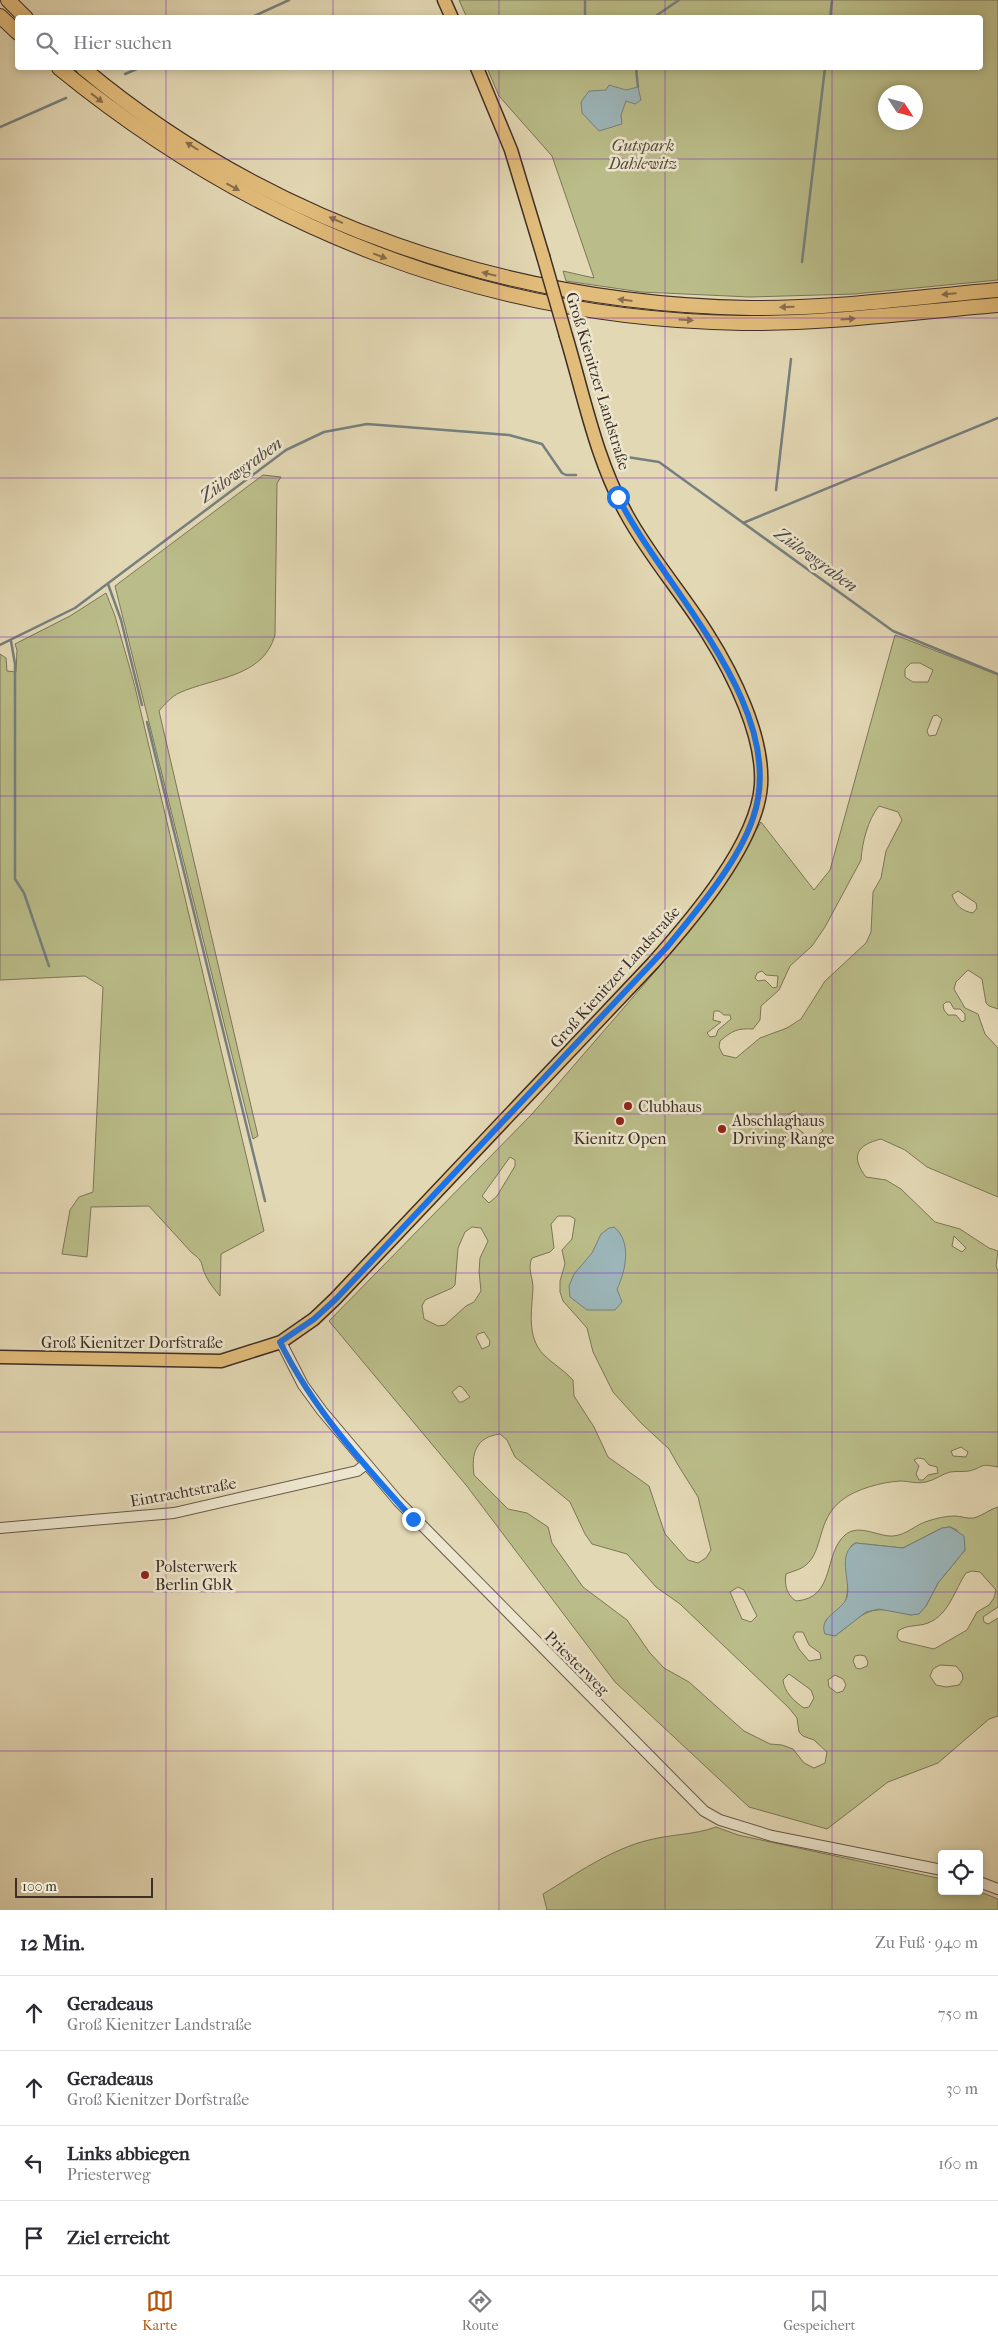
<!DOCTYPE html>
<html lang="de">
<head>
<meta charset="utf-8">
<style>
  body { margin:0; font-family:"IM FELL French Canon",serif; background:#f2f2f3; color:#2b2b33 }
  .controls { position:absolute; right:15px; bottom:15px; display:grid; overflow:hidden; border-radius:5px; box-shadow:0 2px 8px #0003 }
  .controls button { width:45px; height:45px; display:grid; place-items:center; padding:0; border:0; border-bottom:1px solid #e1e1e2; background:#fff; color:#2b2b33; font:25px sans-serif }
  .compass { position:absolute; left:878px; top:85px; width:45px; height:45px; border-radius:50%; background:#fff; box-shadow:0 2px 8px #0003; rotate:126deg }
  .scale { position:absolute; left:15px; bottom:12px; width:138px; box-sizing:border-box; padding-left:5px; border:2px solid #3d2e26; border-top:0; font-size:14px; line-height:18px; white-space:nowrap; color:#3d2e26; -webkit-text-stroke:4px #ede6ce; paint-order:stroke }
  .stop { position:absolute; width:15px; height:15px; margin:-11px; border:4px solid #1a73e8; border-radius:50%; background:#fff }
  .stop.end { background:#1a73e8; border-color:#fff; box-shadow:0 1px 5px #0008 }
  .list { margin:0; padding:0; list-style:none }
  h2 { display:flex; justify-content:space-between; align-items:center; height:65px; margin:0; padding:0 20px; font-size:21px }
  h2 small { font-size:16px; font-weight:400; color:#7c7c81 }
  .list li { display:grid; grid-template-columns:32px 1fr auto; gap:15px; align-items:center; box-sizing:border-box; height:75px; padding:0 20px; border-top:1px solid #e1e1e2 }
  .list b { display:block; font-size:19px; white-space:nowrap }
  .list p { margin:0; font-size:16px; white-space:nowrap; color:#7c7c81 }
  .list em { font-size:16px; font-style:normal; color:#7c7c81 }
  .icon { flex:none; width:28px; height:28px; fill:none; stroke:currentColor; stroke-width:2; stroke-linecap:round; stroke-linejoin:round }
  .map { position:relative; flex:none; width:998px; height:1910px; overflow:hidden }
  .search { position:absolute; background:#fff; box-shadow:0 2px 8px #0003; left:15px; right:15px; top:15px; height:55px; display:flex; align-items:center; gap:12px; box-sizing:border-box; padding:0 18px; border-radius:5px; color:#7c7c81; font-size:19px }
  .sheet { height:365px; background:#fff }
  nav { display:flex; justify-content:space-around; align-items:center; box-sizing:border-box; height:70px; border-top:1px solid #e1e1e2; background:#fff; font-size:14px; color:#7c7c81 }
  nav a { display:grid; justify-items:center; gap:2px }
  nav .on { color:#b45309 }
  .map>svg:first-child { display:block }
  .green { fill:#babd89; stroke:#7c7658; fill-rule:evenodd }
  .water { fill:#9cb6ba; stroke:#76807f }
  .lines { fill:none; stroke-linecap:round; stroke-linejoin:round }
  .stream { stroke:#76807f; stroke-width:2.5 }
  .minor-casing { stroke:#66584a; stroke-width:12 }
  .major-casing { stroke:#3d2e26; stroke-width:15 }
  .highway-casing { stroke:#3d2e26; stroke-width:16 }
  .minor { stroke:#ede6ce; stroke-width:10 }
  .major { stroke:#e2bc7a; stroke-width:12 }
  .highway { stroke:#e2bc7a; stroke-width:14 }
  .major-bridge-casing { stroke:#3d2e26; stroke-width:15; stroke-linecap:butt }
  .major-bridge { stroke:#e2bc7a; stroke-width:12 }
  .oneway { fill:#876e4c }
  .route { stroke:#1a73e8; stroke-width:6 }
  .grid { fill:none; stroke:#7b2cbf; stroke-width:1; stroke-opacity:0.55 }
  .poi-dot { fill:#8f2418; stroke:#ede6ce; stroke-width:2 }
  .labels { text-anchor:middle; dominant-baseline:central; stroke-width:5; stroke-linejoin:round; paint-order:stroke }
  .park-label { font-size:16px; font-style:italic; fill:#564b3a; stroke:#ede6ce }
  .street-label { font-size:16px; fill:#3d2e26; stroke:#ede6ce }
  .poi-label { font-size:16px; fill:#3d2e26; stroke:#ede6ce; text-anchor:start }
  .water-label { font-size:18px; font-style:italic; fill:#504944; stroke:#ede6ce }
</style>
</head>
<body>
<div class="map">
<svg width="998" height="1910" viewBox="0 0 998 1910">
  <rect width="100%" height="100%" fill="#e3d8b4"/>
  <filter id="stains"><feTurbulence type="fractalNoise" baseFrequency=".004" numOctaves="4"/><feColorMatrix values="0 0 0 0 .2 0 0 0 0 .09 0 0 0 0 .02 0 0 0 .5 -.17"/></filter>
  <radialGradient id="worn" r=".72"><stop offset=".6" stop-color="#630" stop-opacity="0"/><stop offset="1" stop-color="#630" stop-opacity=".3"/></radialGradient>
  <g class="green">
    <path d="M 459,0 L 998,0 L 998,280 L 854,294 L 750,297 L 641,292 L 566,281 L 563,271 L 594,278 L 552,156 L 499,96 L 487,68 L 980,68 L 980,18 L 467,18 ZM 886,92 L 916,92 L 916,122 L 886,122 Z"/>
    <path d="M 263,475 L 281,477 L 277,483 L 275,635 C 263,678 214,677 179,693 C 172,696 164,705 159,711 L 258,1136 L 253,1139 L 115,586 Z"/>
    <path d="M 106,593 L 115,616 L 134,683 L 264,1231 L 221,1254 L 220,1296 C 215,1290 209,1283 206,1276 C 200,1265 205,1262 192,1253 L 149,1206 L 91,1207 L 87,1257 L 62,1254 L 70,1210 L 79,1197 L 93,1192 L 103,987 L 85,976 L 0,980 L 0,654 L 6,658 L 7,671 L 16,672 L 17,650 L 15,644 L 70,616 Z"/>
    <path d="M 895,635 L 998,675 L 998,1009 L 989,1006 L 986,1003 L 982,979 L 968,970 L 956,982 L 954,989 L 965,1008 L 978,1014 L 985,1034 L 998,1048 L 998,1197 L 927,1167 L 905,1150 L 881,1139 C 857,1145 850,1156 866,1177 L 886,1180 L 901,1189 L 935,1222 L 960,1229 L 989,1248 L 998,1251 L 996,1266 L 998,1271 L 998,1467 C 978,1463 985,1467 969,1471 C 963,1472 957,1471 950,1472 C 942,1474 935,1480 926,1482 C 916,1484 909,1481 900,1481 C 882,1482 856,1489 842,1500 C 816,1520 824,1550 806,1565 C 800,1570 793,1571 786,1574 C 784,1585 787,1595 796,1601 C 836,1598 823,1554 845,1535 C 859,1523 878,1537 893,1536 C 907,1535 916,1524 928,1521 C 937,1518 946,1516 955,1516 C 961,1516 967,1519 974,1518 C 982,1516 990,1509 998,1507 L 998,1607 L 983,1617 L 984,1622 L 988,1624 L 998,1618 L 998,1716 L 989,1719 L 938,1763 L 888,1782 L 827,1829 L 749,1807 L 615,1682 L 466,1485 L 329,1321 L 532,1114 L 690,931 L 721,888 L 761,822 L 814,890 L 830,870 ZM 911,663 L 920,663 L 933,670 L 928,682 L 913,682 L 905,677 L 905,669 ZM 937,715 L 942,719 L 936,735 L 929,736 L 927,731 L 933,716 ZM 879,806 L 898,812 L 902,820 L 886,851 L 881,878 L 873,892 L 871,932 L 866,943 L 825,981 L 801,1019 L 787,1028 L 760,1038 L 736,1058 L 723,1055 L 719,1047 L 720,1041 C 732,1031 737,1028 753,1029 L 760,1020 L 761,1006 L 779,990 L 790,966 L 812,946 L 825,927 L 861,860 C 862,843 868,819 879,806 ZM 958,891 L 976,903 L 977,908 L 973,913 C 962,911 956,906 952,895 ZM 762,971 L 766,975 L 778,976 L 777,987 L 773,988 L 765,980 L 758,981 L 755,978 L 757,973 ZM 946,1002 L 950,1002 L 954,1009 L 960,1009 L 965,1014 L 965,1020 L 962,1022 L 956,1015 L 948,1015 L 944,1010 L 943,1005 ZM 714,1011 L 719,1011 L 724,1015 L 730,1015 L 731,1019 L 718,1030 L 716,1036 L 710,1037 L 707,1033 L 721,1022 L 713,1020 ZM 794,1111 L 819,1125 L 823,1131 L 814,1138 L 807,1136 L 788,1121 L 789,1114 ZM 510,1157 L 515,1160 L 515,1166 L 497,1196 L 489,1203 L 482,1196 ZM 558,1216 L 570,1216 L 575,1219 L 572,1239 L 562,1250 L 565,1264 L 560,1281 L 560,1292 L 563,1301 L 587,1328 L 593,1352 L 613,1392 L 641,1423 L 669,1449 L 678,1465 L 698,1497 L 711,1550 L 706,1558 L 698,1563 L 688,1560 L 665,1534 L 649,1486 L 608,1457 L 594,1427 L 574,1396 L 573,1380 C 564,1370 553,1364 544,1355 C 526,1337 532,1310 533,1288 C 533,1277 527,1269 532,1258 L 550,1252 L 554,1248 L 551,1224 ZM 472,1227 L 481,1228 L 488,1241 L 480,1258 L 479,1271 L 481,1291 L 474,1302 L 466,1306 L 445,1325 L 438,1326 L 424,1319 L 422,1306 L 425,1300 L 452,1288 L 455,1285 L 458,1248 L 465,1232 ZM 954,1236 L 966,1248 L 962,1252 L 952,1246 ZM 484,1332 L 490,1341 L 489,1346 L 482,1349 L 476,1337 L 478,1334 ZM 459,1386 L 462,1387 L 470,1397 L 462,1402 L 459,1402 L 452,1392 ZM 500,1434 L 507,1440 L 515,1457 L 570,1502 L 585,1534 L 592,1544 L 627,1554 L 656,1587 L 680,1604 L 789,1708 L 797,1718 L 799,1732 L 803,1736 L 814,1740 L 827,1752 L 825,1763 L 814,1768 L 804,1763 L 793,1749 L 782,1745 L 770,1744 L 744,1731 L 689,1682 L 664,1668 L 650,1653 L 627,1620 L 583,1587 L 552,1543 L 548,1527 L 527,1513 L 508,1509 L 474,1475 C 471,1453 476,1437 500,1434 ZM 961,1447 L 968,1452 L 966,1457 L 953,1456 L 951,1451 ZM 918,1458 L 924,1459 L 929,1465 L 937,1467 L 938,1473 L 928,1475 L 923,1480 L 919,1480 L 916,1474 L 919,1466 L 914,1460 ZM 950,1527 L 957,1530 L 965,1550 L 938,1583 L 926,1606 L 911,1615 C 869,1604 868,1610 835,1636 L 826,1620 L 845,1603 L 847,1595 L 851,1546 L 855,1543 L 903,1548 L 942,1528 ZM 972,1571 L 980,1572 L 996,1590 L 994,1598 L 989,1605 L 977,1612 L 967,1630 L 934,1649 L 900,1641 L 897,1637 L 898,1631 C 908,1624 918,1627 928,1623 C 949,1615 955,1589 966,1573 ZM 738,1587 L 744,1590 L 757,1616 L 751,1622 L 742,1619 L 730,1592 ZM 796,1632 L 803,1632 L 809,1645 L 820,1653 L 821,1659 L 809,1661 L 799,1649 L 793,1637 ZM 860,1655 L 865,1656 L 868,1662 L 867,1666 L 860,1669 L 856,1668 L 853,1661 L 855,1656 ZM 940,1665 L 956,1666 L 962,1673 L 963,1679 L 959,1685 L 946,1687 L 936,1685 L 930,1676 L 933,1669 ZM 789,1674 L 811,1690 L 814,1698 L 809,1707 L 804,1708 C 795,1702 784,1692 783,1680 ZM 835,1675 L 843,1679 L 846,1685 L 843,1691 L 837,1693 L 829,1687 L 828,1680 Z"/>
    <path d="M 716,1827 L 738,1835 L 942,1879 L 942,1891 L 978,1891 L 998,1899 L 998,1910 L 547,1910 L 543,1894 C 576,1874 611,1849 649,1840 C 672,1834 694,1835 716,1827 Z"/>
  </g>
  <g class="water">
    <path d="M 609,85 L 626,90 L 638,87 L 641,100 L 635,104 L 626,101 L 621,115 L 622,124 L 599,131 L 582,113 L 581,102 L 589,91 L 606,90 Z"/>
    <path d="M 614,1227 C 632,1241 626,1271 617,1289 L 622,1302 L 615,1310 L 587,1310 L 570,1297 L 569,1286 L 574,1274 L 592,1253 L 601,1234 L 609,1228 Z"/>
    <path d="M 950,1527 L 964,1536 L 965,1550 L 938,1583 L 926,1606 L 919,1614 L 911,1615 L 879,1609 L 866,1612 L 835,1636 L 825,1634 C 818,1616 842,1612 847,1597 C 851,1580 836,1554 856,1543 L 903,1548 L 942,1528 Z"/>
  </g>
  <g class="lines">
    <g class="stream">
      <path d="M 585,0 L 585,18"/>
      <path d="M 250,18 L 289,0"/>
      <path d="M 653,18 L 679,0"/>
      <path d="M 830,18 L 832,0"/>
      <path d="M 602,68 L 605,68"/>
      <path d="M 636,68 L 638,87"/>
      <path d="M 125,74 L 139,68"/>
      <path d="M 0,127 L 66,98"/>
      <path d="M 802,262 L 825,68"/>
      <path d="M 627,457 L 659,462 L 893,631 L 998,674"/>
      <path d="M 776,490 L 791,359"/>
      <path d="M 743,523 L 998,418"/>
      <path d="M 108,584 L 121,620 L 142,705"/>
      <path d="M 11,641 L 15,664 L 15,879 L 24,893 L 49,966"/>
      <path d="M 0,645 L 75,608 L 286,450 L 324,432 L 367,424 L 509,435 L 542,444 L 562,473 L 566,475 L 576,475"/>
      <path d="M 147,722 L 265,1201"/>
    </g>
    <g class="minor-casing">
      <g id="minor">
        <path d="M 281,1342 L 303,1385 L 322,1411 L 398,1501 L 704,1811 L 720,1820 L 772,1836 L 942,1870"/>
        <path d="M 0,1528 L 174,1513 L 357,1471 L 366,1464"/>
        <path d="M 979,1882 L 998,1889"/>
      </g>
    </g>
    <g class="major-casing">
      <g id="major">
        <path d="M 444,0 L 452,18"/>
        <path d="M 477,68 L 511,150 L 543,256"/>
        <path d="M 0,1357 L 221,1361 L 281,1342 L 314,1319 L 335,1299 L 653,963 C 691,920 757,844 761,785 C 764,736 733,674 707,633 C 682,593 650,557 627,515 C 596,460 584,396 566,336"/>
      </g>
    </g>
    <g class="highway-casing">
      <g id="highway">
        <path d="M 8,0 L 26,18"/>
        <path d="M 0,16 L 18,33"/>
        <path d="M 59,68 C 256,229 486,319 742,323 C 828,324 913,312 998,305"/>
        <path d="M 83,68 C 268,223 509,304 750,308 C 833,309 916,297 998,290"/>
      </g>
    </g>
    <use href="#minor" class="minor"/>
    <use href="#major" class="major"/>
    <use href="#highway" class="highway"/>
    <g class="major-bridge-casing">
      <path id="major-bridge" d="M 543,256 L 566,336"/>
    </g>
    <use href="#major-bridge" class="major-bridge"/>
  </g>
  <defs><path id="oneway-solid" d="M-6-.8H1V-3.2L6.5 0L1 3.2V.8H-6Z" transform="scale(1.25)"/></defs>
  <g class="oneway">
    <use href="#oneway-solid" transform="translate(97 98) rotate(38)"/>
    <use href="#oneway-solid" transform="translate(192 146) rotate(-148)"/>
    <use href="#oneway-solid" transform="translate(233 187) rotate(29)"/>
    <use href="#oneway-solid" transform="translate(336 220) rotate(-156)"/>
    <use href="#oneway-solid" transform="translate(380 256) rotate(21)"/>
    <use href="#oneway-solid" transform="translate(489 274) rotate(-166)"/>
    <use href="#oneway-solid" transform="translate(949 294) rotate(175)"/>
    <use href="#oneway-solid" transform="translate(625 300) rotate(-173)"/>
    <use href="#oneway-solid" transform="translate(787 307) rotate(178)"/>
    <use href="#oneway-solid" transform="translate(848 319) rotate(-4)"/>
    <use href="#oneway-solid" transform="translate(686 320) rotate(4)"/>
  </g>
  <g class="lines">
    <path class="route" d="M 413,1519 C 364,1465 313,1409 280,1342 L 314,1319 L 336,1299 L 667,947 C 696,912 739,861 753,818 C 791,709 663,588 618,497"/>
  </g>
  <path class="grid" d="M 166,0 L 166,18M 333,0 L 333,18M 499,0 L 499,18M 665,0 L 665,18M 832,0 L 832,18M 166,68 L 166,1910M 333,68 L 333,1910M 499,68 L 499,1910M 665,68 L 665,1910M 832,68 L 832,1910M 0,159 L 998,159M 0,318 L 998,318M 0,478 L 998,478M 0,637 L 998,637M 0,796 L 998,796M 0,955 L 998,955M 0,1114 L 998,1114M 0,1273 L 998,1273M 0,1432 L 998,1432M 0,1592 L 998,1592M 0,1751 L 998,1751"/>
  <g class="poi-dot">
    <circle cx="628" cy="1106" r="5"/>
    <circle cx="620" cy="1121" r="5"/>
    <circle cx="722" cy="1129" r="5"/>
    <circle cx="145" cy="1575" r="5"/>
  </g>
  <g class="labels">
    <g class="park-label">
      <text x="643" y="145">Gutspark<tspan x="643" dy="18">Dahlewitz</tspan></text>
    </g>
    <g class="street-label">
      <text transform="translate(598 381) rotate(73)">Groß Kienitzer Landstraße</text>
      <text transform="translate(615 977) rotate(-48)">Groß Kienitzer Landstraße</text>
      <text x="132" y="1342">Groß Kienitzer Dorfstraße</text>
      <text transform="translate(183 1492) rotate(-10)">Eintrachtstraße</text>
      <text transform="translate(577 1663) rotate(45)">Priesterweg</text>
    </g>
    <g class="poi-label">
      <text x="638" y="1106">Clubhaus</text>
      <text x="732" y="1120">Abschlaghaus<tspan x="732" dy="18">Driving Range</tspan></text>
      <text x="620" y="1138" text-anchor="middle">Kienitz Open</text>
      <text x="155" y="1566">Polsterwerk<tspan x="155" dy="18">Berlin GbR</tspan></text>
    </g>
    <g class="water-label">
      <text transform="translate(241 470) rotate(-36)">Zülowgraben</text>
      <text transform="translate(816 560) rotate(36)">Zülowgraben</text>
    </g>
  </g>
  <rect width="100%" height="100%" filter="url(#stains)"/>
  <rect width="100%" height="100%" fill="url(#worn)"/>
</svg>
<div class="controls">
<button><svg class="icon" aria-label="locate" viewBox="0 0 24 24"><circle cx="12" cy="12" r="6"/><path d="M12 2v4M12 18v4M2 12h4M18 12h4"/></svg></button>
</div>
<svg class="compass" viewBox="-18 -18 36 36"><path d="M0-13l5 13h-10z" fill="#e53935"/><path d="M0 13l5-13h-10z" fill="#7c7c81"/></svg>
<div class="scale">100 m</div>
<div class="stop" style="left:618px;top:497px"></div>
<div class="stop end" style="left:413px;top:1519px"></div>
<div class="search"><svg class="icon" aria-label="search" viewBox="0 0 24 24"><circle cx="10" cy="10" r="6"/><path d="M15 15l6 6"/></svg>Hier suchen</div>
</div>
<section class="sheet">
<h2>12 Min.<small>Zu Fuß · 940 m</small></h2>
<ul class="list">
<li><svg class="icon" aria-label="ahead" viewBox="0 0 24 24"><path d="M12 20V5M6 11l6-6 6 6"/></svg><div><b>Geradeaus</b><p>Groß Kienitzer Landstraße</p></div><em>750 m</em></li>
<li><svg class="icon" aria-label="ahead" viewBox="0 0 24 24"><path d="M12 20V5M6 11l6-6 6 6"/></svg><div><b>Geradeaus</b><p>Groß Kienitzer Dorfstraße</p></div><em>30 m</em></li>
<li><svg class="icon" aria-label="left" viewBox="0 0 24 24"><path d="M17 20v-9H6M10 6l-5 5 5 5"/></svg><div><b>Links abbiegen</b><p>Priesterweg</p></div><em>160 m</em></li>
<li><svg class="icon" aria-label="arrive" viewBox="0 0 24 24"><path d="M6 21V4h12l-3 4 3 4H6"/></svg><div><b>Ziel erreicht</b></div></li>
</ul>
</section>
<nav>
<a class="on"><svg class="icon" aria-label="map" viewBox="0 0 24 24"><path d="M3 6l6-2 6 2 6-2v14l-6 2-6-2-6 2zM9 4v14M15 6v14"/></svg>Karte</a>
<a><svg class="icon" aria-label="directions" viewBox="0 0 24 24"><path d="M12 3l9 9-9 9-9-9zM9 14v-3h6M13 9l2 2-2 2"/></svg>Route</a>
<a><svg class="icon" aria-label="saved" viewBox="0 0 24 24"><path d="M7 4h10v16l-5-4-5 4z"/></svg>Gespeichert</a>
</nav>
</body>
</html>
